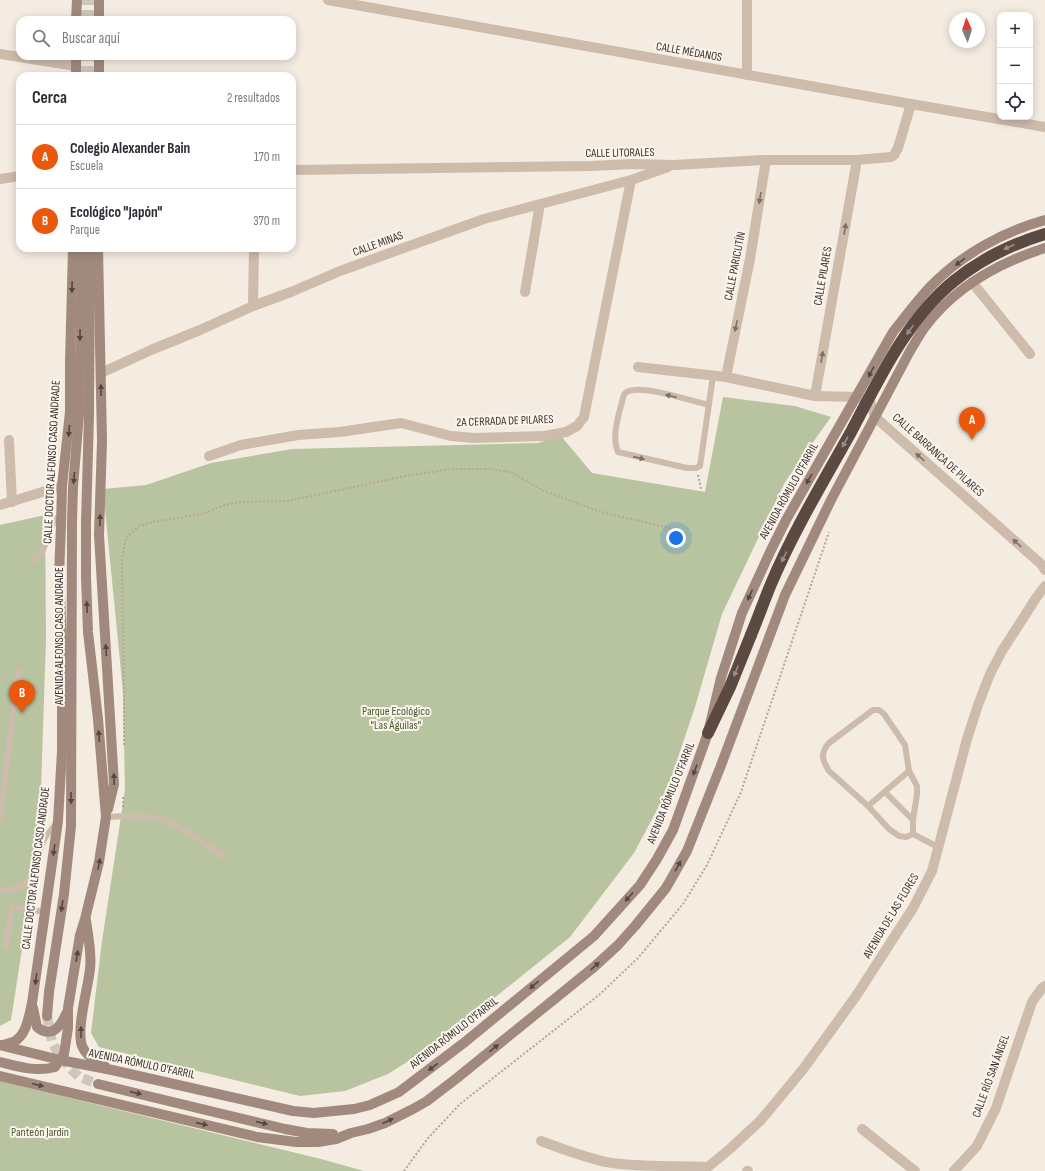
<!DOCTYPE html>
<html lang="es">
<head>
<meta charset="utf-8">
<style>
  body { margin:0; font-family:"Sofia Sans Condensed",sans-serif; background:#f2f2f3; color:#2b2b33 }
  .controls { position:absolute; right:12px; top:12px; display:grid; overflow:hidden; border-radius:8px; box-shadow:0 2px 10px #0003 }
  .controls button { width:36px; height:36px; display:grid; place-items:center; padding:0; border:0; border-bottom:1px solid #e1e1e2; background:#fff; color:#2b2b33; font:20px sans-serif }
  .compass { position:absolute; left:949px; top:12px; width:36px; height:36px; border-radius:50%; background:#fff; box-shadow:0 2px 10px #0003; rotate:357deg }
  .you { position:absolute; left:676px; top:538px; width:14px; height:14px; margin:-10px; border:3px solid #fff; border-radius:50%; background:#1a73e8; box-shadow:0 0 0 6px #1a73e833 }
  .badge { display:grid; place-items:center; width:26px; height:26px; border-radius:50%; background:#ea580c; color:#fff; font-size:13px; font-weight:700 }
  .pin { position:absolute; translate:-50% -33px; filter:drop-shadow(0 1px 2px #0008) }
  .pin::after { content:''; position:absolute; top:21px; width:14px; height:12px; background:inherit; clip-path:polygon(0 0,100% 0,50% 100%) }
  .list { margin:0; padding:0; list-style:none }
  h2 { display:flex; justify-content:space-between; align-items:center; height:52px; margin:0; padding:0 16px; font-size:17px }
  h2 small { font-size:13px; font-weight:400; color:#7c7c81 }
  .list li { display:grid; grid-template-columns:26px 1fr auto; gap:12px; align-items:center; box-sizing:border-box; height:64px; padding:0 16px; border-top:1px solid #e1e1e2 }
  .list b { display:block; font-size:15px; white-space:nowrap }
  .list p { margin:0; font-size:13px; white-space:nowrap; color:#7c7c81 }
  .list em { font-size:13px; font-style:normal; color:#7c7c81 }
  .icon { flex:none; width:22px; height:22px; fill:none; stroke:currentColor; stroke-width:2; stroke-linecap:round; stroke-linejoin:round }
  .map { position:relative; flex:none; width:1045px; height:1171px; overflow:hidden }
  .search { position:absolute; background:#fff; box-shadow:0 2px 10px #0003; left:16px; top:16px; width:280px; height:44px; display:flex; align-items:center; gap:10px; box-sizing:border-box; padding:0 14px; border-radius:12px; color:#7c7c81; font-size:15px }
  .panel { position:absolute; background:#fff; box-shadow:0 2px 10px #0003; left:16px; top:72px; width:280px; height:180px; border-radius:12px }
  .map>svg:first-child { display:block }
  .green { fill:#b8c4a0 }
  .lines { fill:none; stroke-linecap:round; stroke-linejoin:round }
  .secondary-tunnel { stroke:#cfc6bd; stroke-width:10; stroke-dasharray:10 5; stroke-linecap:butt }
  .path { stroke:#b9a596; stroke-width:2; stroke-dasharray:2 2; stroke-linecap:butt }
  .lane { stroke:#cdbbac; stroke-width:6 }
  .street { stroke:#cdbbac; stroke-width:10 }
  .secondary { stroke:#a18a7d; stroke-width:10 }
  .highway { stroke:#5c4a42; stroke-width:12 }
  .highway-bridge { stroke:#5c4a42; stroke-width:12 }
  .oneway { fill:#7d6f65 }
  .oneway2 { fill:#9c8e87 }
  .oneway3 { fill:#544640 }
  .labels { text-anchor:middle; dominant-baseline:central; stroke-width:4; stroke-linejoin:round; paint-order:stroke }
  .street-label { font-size:12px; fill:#3b302b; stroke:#fbf5ee }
  .park-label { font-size:12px; fill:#4a5a2e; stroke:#fbf5ee }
</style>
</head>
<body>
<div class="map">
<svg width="1045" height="1171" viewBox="0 0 1045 1171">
  <rect width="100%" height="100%" fill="#f4ebe1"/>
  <g class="green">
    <path d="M 723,397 L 795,406 L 831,417 L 785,482 L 722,614 L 695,707 L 666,793 L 634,853 L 570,937 L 442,1040 L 388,1074 L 345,1091 L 300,1096 L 99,1047 L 91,1033 L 102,941 L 125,790 L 123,692 L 103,489 L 146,485 L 211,463 L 292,449 L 538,443 L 561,436 L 592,473 L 705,492 Z"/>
    <path d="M 45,515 L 46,638 L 41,789 L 29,904 L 11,1020 L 0,1026 L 0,525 Z"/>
    <path d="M 0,1081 L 321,1159 L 364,1171 L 0,1171 Z"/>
  </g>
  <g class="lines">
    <g class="secondary-tunnel">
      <path d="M 83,20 L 83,0"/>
      <path d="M 92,20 L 92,0"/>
      <path d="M 82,76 L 83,56"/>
      <path d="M 92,76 L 92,56"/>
      <path d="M 47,1016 L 52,1042 L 58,1053 L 70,1068 L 79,1077 L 98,1084"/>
    </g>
    <g class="path">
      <path d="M 698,475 L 701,489"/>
      <path d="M 124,745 L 124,700 L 122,559 L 126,538 L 139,526 L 154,522 L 202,514 L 225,505 L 240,502 L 288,501 L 410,475 L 453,469 L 489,469 L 511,472 L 542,490 L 601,512 L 679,530"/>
      <path d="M 123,807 L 123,796"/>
      <path d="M 404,1171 L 428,1138 L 460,1104 L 599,995 L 638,958 L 683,904 L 707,865 L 741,792 L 829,532"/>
    </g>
    <g class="lane">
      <path d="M 709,405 C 691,401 644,385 629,391 C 625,392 624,394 623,398 C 619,414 611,436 618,452 L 687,468 L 696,468 L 700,466 L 713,376"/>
      <path d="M 32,561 C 45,552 45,545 49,532 C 51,525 57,518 61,513"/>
      <path d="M 873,710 L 879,710 L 884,714 L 905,745 L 909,771 L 917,786 L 917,794 L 913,820 L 913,834 L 906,837 L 899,836 L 889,829 L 868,806 L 829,771 C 822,760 820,753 829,743 Z"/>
      <path d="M 885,792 L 913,820"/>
      <path d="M 868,806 L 909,771"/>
      <path d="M 106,817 C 118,817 130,815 142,816 C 175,818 198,840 224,857"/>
      <path d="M 0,818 L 18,671"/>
      <path d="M 913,834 L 938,847"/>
      <path d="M 0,890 C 38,893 31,862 45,838 C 48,833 53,828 56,823"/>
      <path d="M 6,946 L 12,907 L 45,912"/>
    </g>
    <g class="street">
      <path d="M 328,0 L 911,104 L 1045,127"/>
      <path d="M 0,54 L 76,66"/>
      <path d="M 747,75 L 747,0"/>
      <path d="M 292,170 L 591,166 L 631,164 L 674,165 L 766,160 L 857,160 L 891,157 L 894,155 L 898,148 L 911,104"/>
      <path d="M 0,179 L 20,176"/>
      <path d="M 972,282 L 1030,354"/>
      <path d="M 525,292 L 540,204"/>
      <path d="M 253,306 L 254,248"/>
      <path d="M 638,367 L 726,377 L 815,396 L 857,397 L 870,401 L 875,417 L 1041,564 L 1045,570"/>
      <path d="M 101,373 L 151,350 L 200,330 L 253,306 L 291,292 L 340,271 L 484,219 L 631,180 L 668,167"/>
      <path d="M 726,377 L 750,259 L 766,160"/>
      <path d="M 815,396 L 857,160"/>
      <path d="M 9,440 L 12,502"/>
      <path d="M 209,456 L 241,445 L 298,435 L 340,432 L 401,423 L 451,436 L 474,438 L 545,436 L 566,432 L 577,426 L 584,417 L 631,180"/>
      <path d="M 0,505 L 62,486"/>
      <path d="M 862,1129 L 915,1171"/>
      <path d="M 541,1141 C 562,1149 584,1157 606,1162 C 639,1168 674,1165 707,1167"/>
      <path d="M 703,1171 L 731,1148 L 761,1120 L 804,1068 L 856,996 L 913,908 L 932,871 L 967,739 L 978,705 L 990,674 L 1002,651 L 1036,598 L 1045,586"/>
      <path d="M 747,1171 L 748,1171"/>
      <path d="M 954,1171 L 977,1146 L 996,1108 L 1032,1002 L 1042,988 L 1045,986"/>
    </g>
    <g class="secondary">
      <path d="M 99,0 L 99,20"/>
      <path d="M 76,20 L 77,0"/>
      <path d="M 99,56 L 99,76"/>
      <path d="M 76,76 L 76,56"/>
      <path d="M 98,248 L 102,441 L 99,535 L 114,784 L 108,809"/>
      <path d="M 86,920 C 88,936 92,953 90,969 C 88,988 76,1029 82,1046 C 86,1056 96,1061 105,1066"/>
      <path d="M 33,1008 L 37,1027 C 51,1038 60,1028 66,1014"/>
      <path d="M 47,1016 L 49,992 L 64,894 L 71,826 L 72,522 L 73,487 L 79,414 L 82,254"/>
      <path d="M 0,1045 L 60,1060 L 112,1070 L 293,1111 L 314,1113 L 354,1109 L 370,1105 L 399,1092 L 465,1042 L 594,936 L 640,885 L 657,859 L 673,830 L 708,733 L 721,678 L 742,613 L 771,550 L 786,520 L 893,332 C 905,317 917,301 930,287 C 961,255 1002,232 1045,220"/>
      <path d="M 3,1045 C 6,1044 12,1043 15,1041 C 27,1034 29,1015 32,1003 L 58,821 L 62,751 L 62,637 L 59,576 L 61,525 L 62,486 L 70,412 L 70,362 L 73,248"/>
      <path d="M 0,1062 C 19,1067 37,1072 55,1067 L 64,1054 L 68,1028 L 68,1008 L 80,935 L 85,919 L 99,862 L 106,817 L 98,719 L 88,632 L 86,577 L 86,523 L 89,415 L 90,253"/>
      <path d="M 0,1076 L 257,1137 L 296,1142 L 318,1142 L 336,1139 L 351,1133 L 368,1129 L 385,1123 L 413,1109 L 427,1101 L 457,1078 L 594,967 L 618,945 L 635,926 L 666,888 L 687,851 L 720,768 L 785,595 L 831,500 L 910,351 C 915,343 919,335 925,327 C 955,287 998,263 1045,248"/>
      <path d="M 98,1084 L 285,1129 L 307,1133 L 333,1134"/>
    </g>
    <path class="highway" d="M 708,733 L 730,687 L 751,635"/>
    <path class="highway-bridge" d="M 751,635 C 758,618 764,601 771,584 C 793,532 823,482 851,432 C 879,379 907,319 954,281 C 981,259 1012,244 1045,234"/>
  </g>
  <defs><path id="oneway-solid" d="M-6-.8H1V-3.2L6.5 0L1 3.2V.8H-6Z"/></defs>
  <g class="oneway">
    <use href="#oneway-solid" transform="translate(760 198) rotate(99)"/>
    <use href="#oneway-solid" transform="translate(845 229) rotate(-80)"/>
    <use href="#oneway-solid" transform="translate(736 326) rotate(102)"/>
    <use href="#oneway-solid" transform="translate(822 357) rotate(-80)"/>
    <use href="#oneway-solid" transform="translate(671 396) rotate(-166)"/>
    <use href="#oneway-solid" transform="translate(920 457) rotate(-138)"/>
    <use href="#oneway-solid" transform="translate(639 458) rotate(13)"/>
    <use href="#oneway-solid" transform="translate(1017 543) rotate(-138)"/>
  </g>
  <g class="oneway2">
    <use href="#oneway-solid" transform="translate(1009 247) rotate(156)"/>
    <use href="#oneway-solid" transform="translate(910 330) rotate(125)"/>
    <use href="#oneway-solid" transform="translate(845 442) rotate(119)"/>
    <use href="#oneway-solid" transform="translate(784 557) rotate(116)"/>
    <use href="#oneway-solid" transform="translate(736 671) rotate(112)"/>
  </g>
  <g class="oneway3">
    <use href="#oneway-solid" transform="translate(960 262) rotate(144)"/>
    <use href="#oneway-solid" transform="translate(72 287) rotate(91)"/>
    <use href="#oneway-solid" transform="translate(80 335) rotate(91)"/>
    <use href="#oneway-solid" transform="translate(871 372) rotate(118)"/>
    <use href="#oneway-solid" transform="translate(101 390) rotate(-91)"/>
    <use href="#oneway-solid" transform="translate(69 431) rotate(95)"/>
    <use href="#oneway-solid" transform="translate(74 478) rotate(95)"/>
    <use href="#oneway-solid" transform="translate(809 479) rotate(120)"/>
    <use href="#oneway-solid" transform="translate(100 520) rotate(-88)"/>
    <use href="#oneway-solid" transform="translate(750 595) rotate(114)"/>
    <use href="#oneway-solid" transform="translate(87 607) rotate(-92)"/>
    <use href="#oneway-solid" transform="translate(106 650) rotate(-94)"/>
    <use href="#oneway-solid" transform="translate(99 736) rotate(-94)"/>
    <use href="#oneway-solid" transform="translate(695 770) rotate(110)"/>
    <use href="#oneway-solid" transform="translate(114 779) rotate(-91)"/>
    <use href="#oneway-solid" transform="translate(71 798) rotate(90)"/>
    <use href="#oneway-solid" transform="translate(54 850) rotate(98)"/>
    <use href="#oneway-solid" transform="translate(99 864) rotate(-78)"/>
    <use href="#oneway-solid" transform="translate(678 866) rotate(-61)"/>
    <use href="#oneway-solid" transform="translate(629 897) rotate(132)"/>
    <use href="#oneway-solid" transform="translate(62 906) rotate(99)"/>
    <use href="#oneway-solid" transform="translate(77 956) rotate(-81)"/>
    <use href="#oneway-solid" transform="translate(595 966) rotate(-42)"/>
    <use href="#oneway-solid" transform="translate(36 979) rotate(98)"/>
    <use href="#oneway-solid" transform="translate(534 985) rotate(140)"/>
    <use href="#oneway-solid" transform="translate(81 1032) rotate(-90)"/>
    <use href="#oneway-solid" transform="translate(494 1048) rotate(-39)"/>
    <use href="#oneway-solid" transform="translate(433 1067) rotate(143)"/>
    <use href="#oneway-solid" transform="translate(38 1085) rotate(14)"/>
    <use href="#oneway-solid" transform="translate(136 1093) rotate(13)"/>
    <use href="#oneway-solid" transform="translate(388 1121) rotate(-24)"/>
    <use href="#oneway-solid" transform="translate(262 1123) rotate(13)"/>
    <use href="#oneway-solid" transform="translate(202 1124) rotate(13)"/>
  </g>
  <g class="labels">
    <g class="street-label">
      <text transform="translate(689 52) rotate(10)">CALLE MÉDANOS</text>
      <text transform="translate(620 153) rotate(-1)">CALLE LITORALES</text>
      <text transform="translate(378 244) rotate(-20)">CALLE MINAS</text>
      <text transform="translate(735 266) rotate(-79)">CALLE PARICUTÍN</text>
      <text transform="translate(823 276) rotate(-80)">CALLE PILARES</text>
      <text transform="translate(505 421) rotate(-2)">2A CERRADA DE PILARES</text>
      <text transform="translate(938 455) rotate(42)">CALLE BARRANCA DE PILARES</text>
      <text transform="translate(52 462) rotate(-87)">CALLE DOCTOR ALFONSO CASO ANDRADE</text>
      <text transform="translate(789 491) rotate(-61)">AVENIDA RÓMULO O'FARRIL</text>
      <text transform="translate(59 636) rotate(-90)">AVENIDA ALFONSO CASO ANDRADE</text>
      <text transform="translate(671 793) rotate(-68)">AVENIDA RÓMULO O'FARRIL</text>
      <text transform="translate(36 868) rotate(-83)">CALLE DOCTOR ALFONSO CASO ANDRADE</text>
      <text transform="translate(891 916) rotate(-59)">AVENIDA DE LAS FLORES</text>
      <text transform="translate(454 1033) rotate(-38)">AVENIDA RÓMULO O'FARRIL</text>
      <text transform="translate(142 1064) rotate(12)">AVENIDA RÓMULO O'FARRIL</text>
      <text transform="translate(991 1076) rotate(-70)">CALLE RÍO SAN ÁNGEL</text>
    </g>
    <g class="park-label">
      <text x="396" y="711">Parque Ecológico<tspan x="396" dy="14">"Las Águilas"</tspan></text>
      <text x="40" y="1132">Panteón Jardín</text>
    </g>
  </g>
</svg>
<div class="controls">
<button>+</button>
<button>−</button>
<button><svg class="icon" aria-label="locate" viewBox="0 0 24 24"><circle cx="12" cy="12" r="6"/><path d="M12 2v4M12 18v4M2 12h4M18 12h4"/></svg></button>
</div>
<svg class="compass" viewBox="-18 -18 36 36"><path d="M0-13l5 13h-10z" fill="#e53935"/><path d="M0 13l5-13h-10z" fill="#7c7c81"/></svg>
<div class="you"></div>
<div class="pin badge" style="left:972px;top:440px">A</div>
<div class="pin badge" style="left:22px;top:713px">B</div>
<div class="search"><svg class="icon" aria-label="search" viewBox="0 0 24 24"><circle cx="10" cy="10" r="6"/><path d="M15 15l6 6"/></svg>Buscar aquí</div>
<section class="panel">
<h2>Cerca<small>2 resultados</small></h2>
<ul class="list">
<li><span class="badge">A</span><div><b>Colegio Alexander Bain</b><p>Escuela</p></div><em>170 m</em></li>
<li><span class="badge">B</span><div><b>Ecológico &quot;Japón&quot;</b><p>Parque</p></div><em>370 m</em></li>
</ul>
</section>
</div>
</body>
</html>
